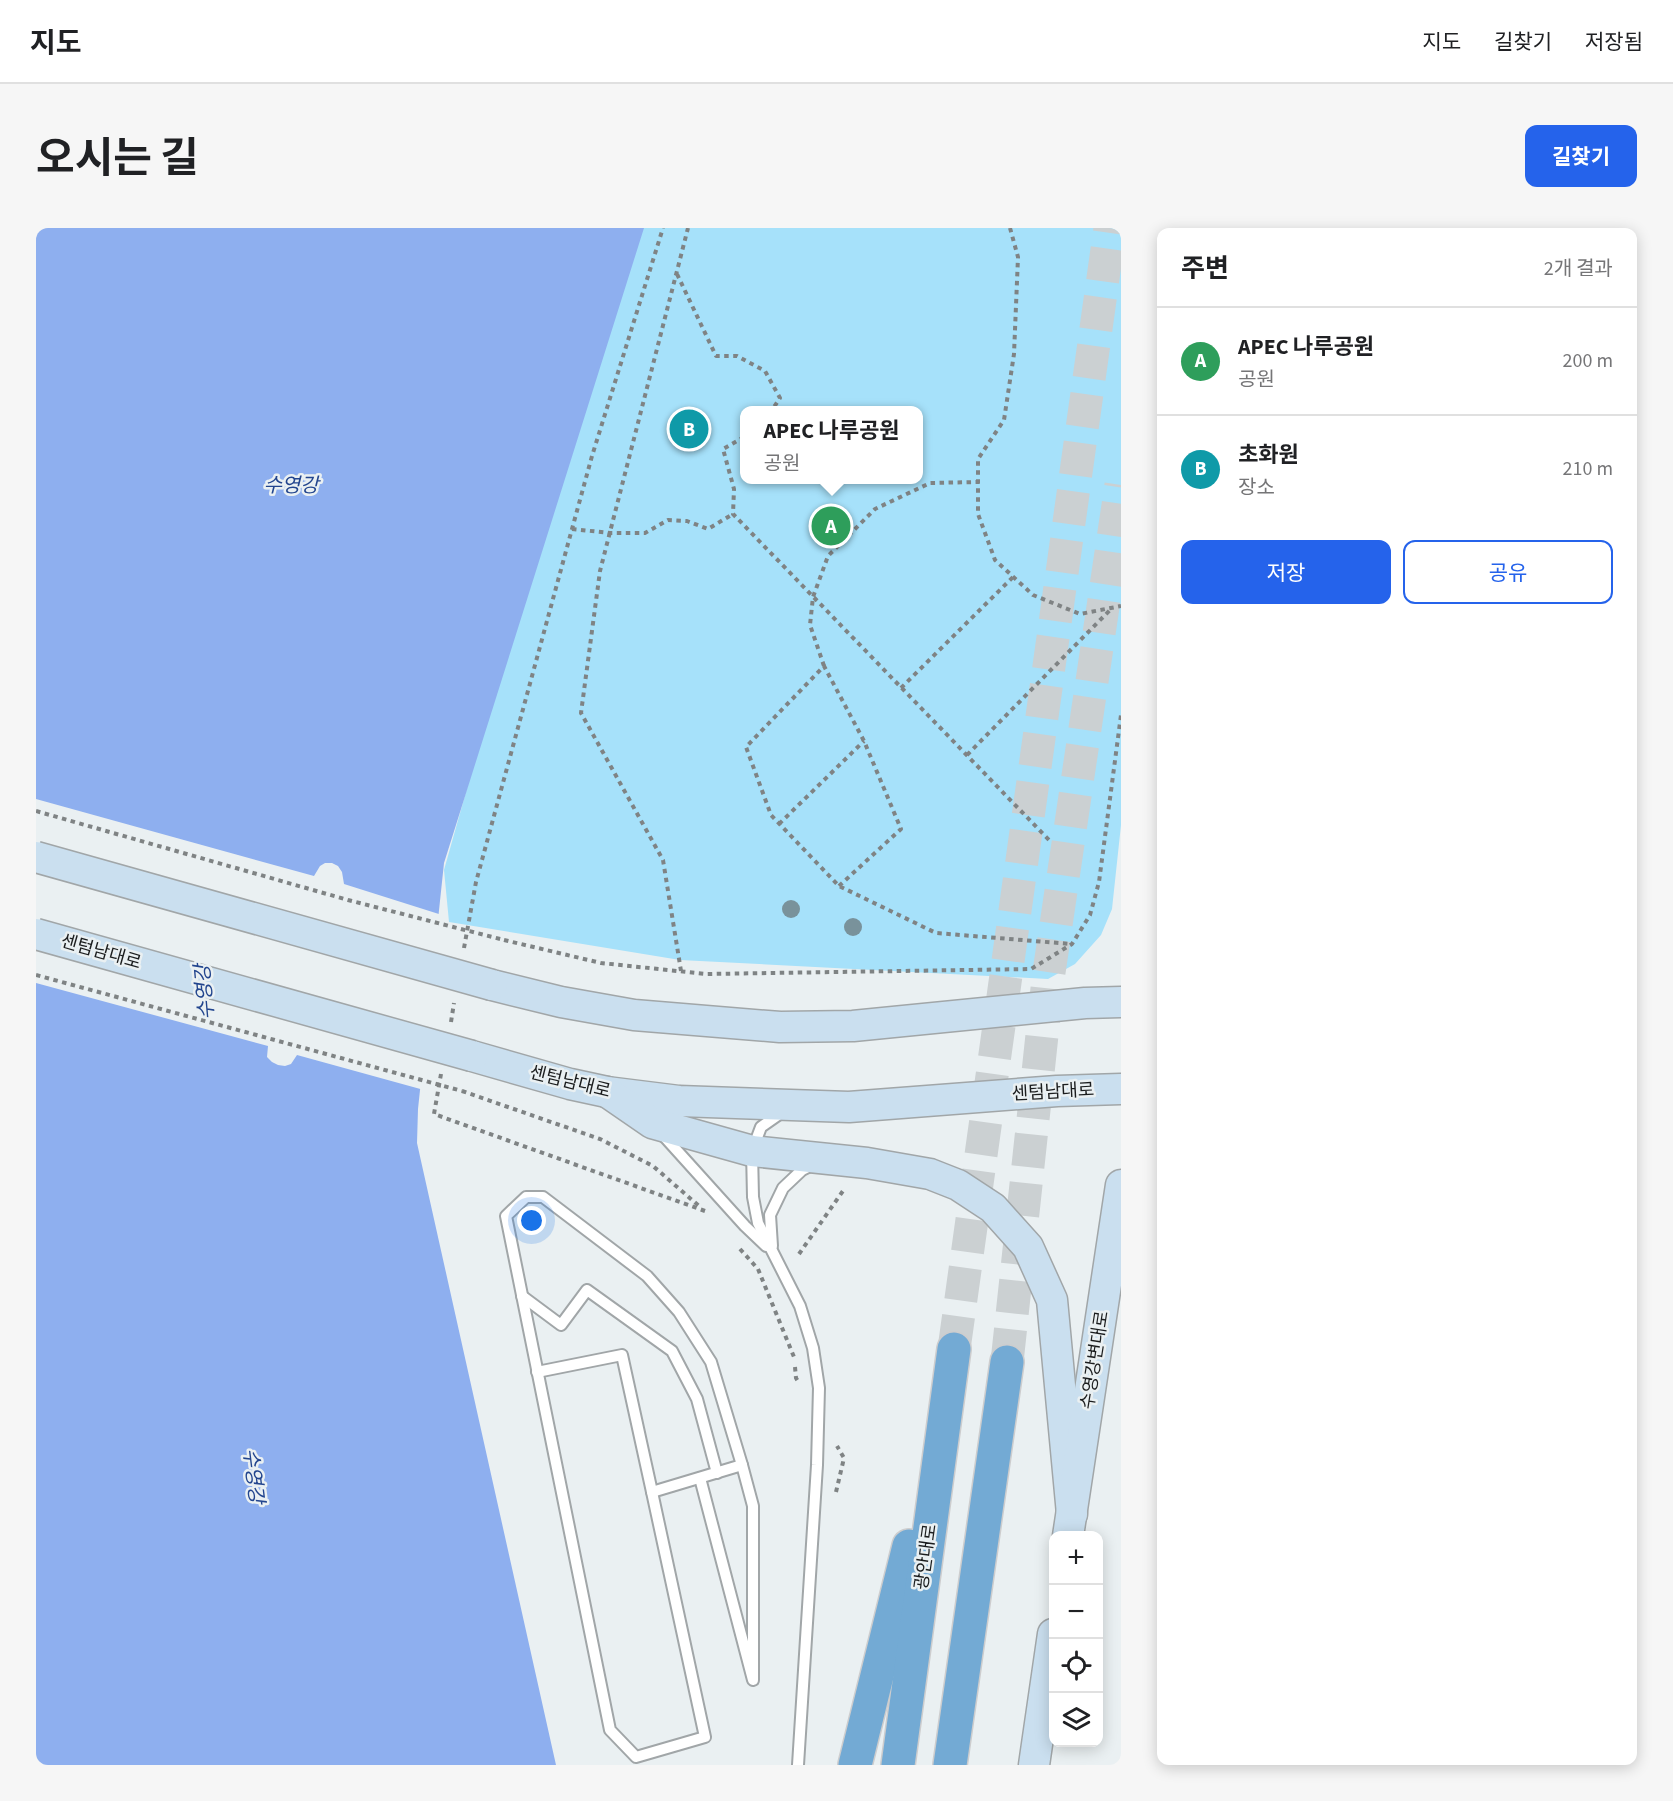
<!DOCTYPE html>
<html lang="ko">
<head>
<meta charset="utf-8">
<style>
  body { margin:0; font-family:"Source Sans 3","Noto Sans KR",sans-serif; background:#f6f6f6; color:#202124 }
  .controls { position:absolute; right:18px; bottom:18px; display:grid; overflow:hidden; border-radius:12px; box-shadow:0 3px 15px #0003 }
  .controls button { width:54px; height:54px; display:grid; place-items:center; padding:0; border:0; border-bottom:2px solid #e0e0e0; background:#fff; color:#202124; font:30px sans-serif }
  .you { position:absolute; left:496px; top:993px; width:21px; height:21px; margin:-15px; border:4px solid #fff; border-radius:50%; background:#1a73e8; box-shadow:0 0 0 9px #1a73e833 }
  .badge { display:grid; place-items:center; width:39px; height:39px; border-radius:50%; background:#2563eb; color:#fff; font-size:20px; font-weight:700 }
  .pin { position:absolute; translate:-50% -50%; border:3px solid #fff; box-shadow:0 2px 6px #0006 }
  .popup { position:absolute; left:704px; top:178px; width:183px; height:78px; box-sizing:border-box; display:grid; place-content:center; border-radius:12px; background:#fff; filter:drop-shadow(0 2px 4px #0005); font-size:20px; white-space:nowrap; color:#757577 }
  .popup b { font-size:22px; color:#202124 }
  .popup::after { content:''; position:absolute; left:50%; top:100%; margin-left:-12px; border:12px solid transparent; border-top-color:#fff }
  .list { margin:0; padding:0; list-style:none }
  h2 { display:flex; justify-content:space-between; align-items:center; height:78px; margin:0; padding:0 24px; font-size:26px }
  h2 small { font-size:20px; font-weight:400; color:#757577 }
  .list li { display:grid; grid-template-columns:39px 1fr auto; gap:18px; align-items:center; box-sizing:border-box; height:108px; padding:0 24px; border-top:2px solid #e0e0e0 }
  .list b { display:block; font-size:22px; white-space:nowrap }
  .list p { margin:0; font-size:20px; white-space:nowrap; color:#757577 }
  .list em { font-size:20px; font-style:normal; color:#757577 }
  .actions { display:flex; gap:12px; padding:18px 24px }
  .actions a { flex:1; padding:14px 0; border:2px solid #2563eb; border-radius:12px; text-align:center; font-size:21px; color:#2563eb }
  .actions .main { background:#2563eb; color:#fff }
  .icon { flex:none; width:33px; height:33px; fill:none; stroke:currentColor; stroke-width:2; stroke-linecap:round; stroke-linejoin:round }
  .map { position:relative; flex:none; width:1085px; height:1537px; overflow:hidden; border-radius:12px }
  header { display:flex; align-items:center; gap:36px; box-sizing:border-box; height:84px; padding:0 30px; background:#fff; border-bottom:2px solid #e0e0e0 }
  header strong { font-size:28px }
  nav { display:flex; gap:33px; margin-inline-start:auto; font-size:21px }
  .intro { display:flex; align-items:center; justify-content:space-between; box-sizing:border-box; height:144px; padding:0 36px }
  h1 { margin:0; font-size:42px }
  .button { padding:15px 27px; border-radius:12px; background:#2563eb; color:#fff; font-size:21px; font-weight:700 }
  main { display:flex; gap:36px; padding:0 36px }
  aside { flex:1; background:#fff; border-radius:12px; box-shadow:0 3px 15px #0003 }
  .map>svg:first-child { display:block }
  .green { fill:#a6e1fa; fill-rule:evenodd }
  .water { fill:#8eafef }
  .pier { fill:#eaf0f2 }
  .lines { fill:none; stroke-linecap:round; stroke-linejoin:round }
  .trunk-tunnel { stroke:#cbd0d2; stroke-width:33; stroke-dasharray:33 16; stroke-linecap:butt }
  .service-casing { stroke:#a1a6a8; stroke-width:14 }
  .secondary-casing { stroke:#a1a6a8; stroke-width:33 }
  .trunk-casing { stroke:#cdcdce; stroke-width:36 }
  .path { stroke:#7f8384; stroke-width:4; stroke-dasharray:4.5 4.5; stroke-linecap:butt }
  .service { stroke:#fff; stroke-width:10 }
  .secondary { stroke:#cadfef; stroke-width:30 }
  .trunk { stroke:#73aad4; stroke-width:33 }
  .secondary-bridge-casing { stroke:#a1a6a8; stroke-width:33; stroke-linecap:butt }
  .path-bridge { stroke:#7f8384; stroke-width:4; stroke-dasharray:4.5 4.5; stroke-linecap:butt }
  .secondary-bridge { stroke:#cadfef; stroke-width:30 }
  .tree { fill:#79929b }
  .labels { text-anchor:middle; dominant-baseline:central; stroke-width:5; stroke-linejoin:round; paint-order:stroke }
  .street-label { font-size:18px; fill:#1b1d1e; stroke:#eaf0f2 }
  .water-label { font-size:20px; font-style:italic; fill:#22458e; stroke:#eaf0f2 }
</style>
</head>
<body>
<header>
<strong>지도</strong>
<nav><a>지도</a><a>길찾기</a><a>저장됨</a></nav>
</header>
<div class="intro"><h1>오시는 길</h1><a class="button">길찾기</a></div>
<main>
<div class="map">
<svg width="1085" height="1537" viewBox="0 0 1085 1537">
  <rect width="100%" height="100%" fill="#eaf0f2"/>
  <path class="green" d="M 589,0 L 1085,0 L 1085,597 L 1076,681 L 1065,707 L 1039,736 L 1012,751 L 644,732 L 413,694 L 408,642 ZM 708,182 L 882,182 L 882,252 L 708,252 Z"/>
  <path class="water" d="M 0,0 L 608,0 L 408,635 L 382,881 L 381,915 L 520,1537 L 0,1537 Z"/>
  <path class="pier" d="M 0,571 L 278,648 L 284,638 L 289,635 L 296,635 L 302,638 L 306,644 L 308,656 L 406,687 L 388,862 L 261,827 L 255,836 L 249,838 L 242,837 L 236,834 L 231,829 L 232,818 L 0,755 Z"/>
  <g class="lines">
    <g class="trunk-tunnel">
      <path d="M 918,1121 L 1074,0"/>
      <path d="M 971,1134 L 1012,751 L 1085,257"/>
    </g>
    <g class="service-casing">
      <g id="service">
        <path d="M 745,885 L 725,899 L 716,923 L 717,969 L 722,995 L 764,1078 L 777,1120 L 783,1160 L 781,1237 L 762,1537"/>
        <path d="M 626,906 L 709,998 L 730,1018"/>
        <path d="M 490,969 L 507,969 L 611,1048 L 643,1084 L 675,1134 L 706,1237 L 616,1264 L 669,1509 L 600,1529 L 574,1502 L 470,988 Z"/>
        <path d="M 736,1018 L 734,987 L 747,960 L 766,942 L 776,937"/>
        <path d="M 486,1068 L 525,1097 L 551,1062 L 636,1123 L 661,1171 L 681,1245"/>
        <path d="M 501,1144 L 586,1127 L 616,1264"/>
        <path d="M 664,1250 L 717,1452 L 717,1278 L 706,1237"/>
      </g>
    </g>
    <g class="secondary-casing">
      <g id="secondary">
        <path d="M 456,757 L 525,774 L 598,787 L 744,799 L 817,798 L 1049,775 L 1085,774"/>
        <path d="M 436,828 L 534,856 L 571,864 L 643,873 L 813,879 L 1021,863 L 1085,861"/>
        <path d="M 571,864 L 616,895 L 716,923 L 831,935 L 894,946 L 922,957 L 957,980 L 992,1019 L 1016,1072 L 1036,1286"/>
        <path d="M 1032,1308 L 1085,957"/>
        <path d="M 998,1537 L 1017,1406"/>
      </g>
    </g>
    <g class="trunk-casing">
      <g id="trunk">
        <path d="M 819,1537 L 873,1318"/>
        <path d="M 862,1537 L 918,1121"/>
        <path d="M 914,1537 L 971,1134"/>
      </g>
    </g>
    <g class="path">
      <path d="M 974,0 L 982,29 L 978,126 L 968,192 L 942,231 L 942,286 L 959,332 L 997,367 L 1044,386 L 1085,378"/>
      <path d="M 641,46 L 680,128 L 701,128 L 729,143 L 744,170 L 736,182"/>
      <path d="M 708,209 L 687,221 L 698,261 L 697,286 L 1015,614"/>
      <path d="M 536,301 L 574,305 L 609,305 L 632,292 L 651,293 L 672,301 L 697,286"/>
      <path d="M 788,438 L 774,397 L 777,369 L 792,328 L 839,281 L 894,255 L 943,254"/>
      <path d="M 865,460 L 977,349"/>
      <path d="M 931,527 L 1075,381"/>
      <path d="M 743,596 L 828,513"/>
      <path d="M 803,658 L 865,601 L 828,513 L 788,438 L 710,519 L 735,587 L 803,658 L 900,705 L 1035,716"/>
      <path d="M 468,712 L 565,735 L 670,746 L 995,741 L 1036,716 L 1054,687 L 1063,654 L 1085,487"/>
      <path d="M 428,720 L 440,654 L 536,301 L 556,228 L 627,0"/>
      <path d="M 645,743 L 627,632 L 545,485 L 564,343 L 652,0"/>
      <path d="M 415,794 L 418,775"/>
      <path d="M 405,846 L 398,886 L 669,983"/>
      <path d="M 426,863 L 564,911 L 617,938 L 663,978"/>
      <path d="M 704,1021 L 722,1041 L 758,1129"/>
      <path d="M 763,1026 L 809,960"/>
      <path d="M 759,1139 L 760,1150 L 763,1155"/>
      <path d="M 800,1264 L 808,1230 L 801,1218"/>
    </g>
    <use href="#service" class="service"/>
    <use href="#secondary" class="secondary"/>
    <use href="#trunk" class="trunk"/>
    <g class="secondary-bridge-casing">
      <g id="secondary-bridge">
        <path d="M 0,629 L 456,757"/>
        <path d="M 0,706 L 436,828"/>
      </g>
    </g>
    <g class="path-bridge">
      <path d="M 0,583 L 312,672 L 468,712"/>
      <path d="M 0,747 L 426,863"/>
    </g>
    <use href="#secondary-bridge" class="secondary-bridge"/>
  </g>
  <g class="tree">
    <circle cx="755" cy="681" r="9"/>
    <circle cx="817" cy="699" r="9"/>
  </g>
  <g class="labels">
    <g class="street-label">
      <text transform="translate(65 724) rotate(16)">센텀남대로</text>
      <text transform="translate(534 854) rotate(14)">센텀남대로</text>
      <text transform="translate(1017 864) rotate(-3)">센텀남대로</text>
      <text transform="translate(1059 1132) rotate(-81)">수영강변대로</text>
      <text transform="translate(890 1329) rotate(-82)">광안대로</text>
    </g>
    <g class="water-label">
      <text x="255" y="258">수영강</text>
      <text transform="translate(169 764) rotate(-95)">수영강</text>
      <text transform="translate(217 1248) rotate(83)">수영강</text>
    </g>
  </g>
</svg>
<div class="controls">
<button>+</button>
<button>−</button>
<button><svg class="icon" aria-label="locate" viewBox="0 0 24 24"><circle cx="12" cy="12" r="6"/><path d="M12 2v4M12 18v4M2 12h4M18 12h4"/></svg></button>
<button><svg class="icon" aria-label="layers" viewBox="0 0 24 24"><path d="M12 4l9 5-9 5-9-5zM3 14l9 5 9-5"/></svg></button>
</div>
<div class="you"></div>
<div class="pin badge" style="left:795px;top:298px;background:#2e9e5b">A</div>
<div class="popup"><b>APEC 나루공원</b>공원</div>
<div class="pin badge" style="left:653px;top:201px;background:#0f9aa8">B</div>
</div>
<aside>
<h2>주변<small>2개 결과</small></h2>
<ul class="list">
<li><span class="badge" style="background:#2e9e5b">A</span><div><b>APEC 나루공원</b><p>공원</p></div><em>200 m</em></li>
<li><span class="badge" style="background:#0f9aa8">B</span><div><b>초화원</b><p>장소</p></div><em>210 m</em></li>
</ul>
<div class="actions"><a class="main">저장</a><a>공유</a></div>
</aside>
</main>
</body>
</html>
